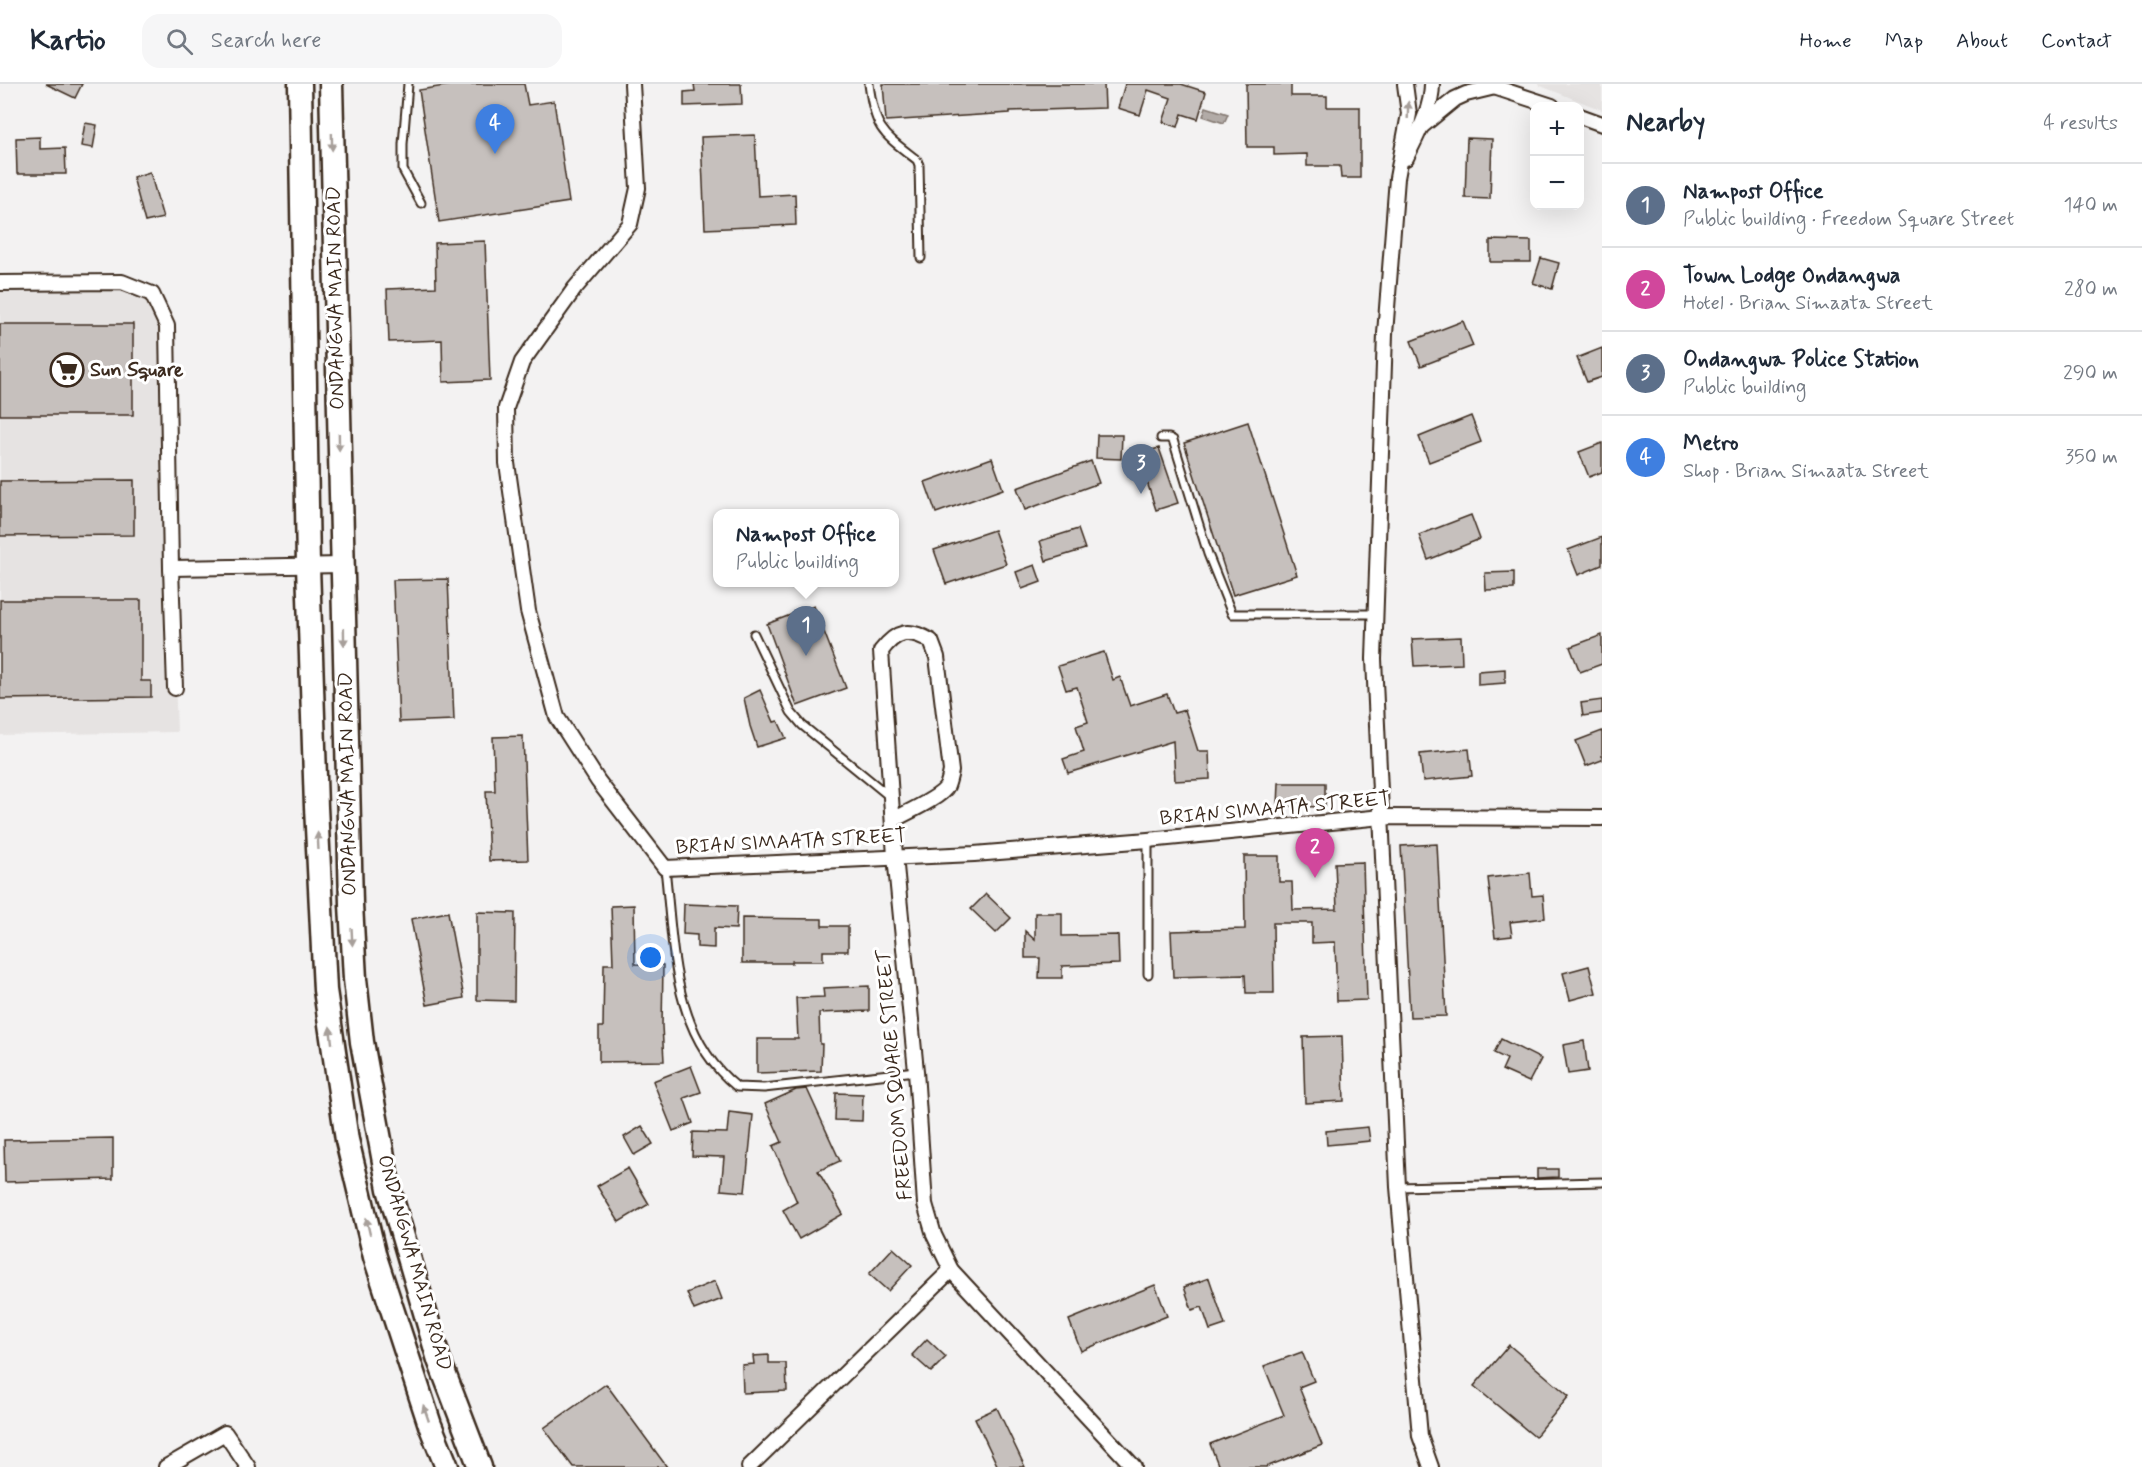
<!DOCTYPE html>
<html lang="en">
<head>
<meta charset="utf-8">
<style>
  body { margin:0; font-family:Mynerve,sans-serif; background:#f6f6f7; color:#1f2937 }
  .controls { position:absolute; right:18px; top:18px; display:grid; overflow:hidden; border-radius:12px; box-shadow:0 6px 24px #0002 }
  .controls button { width:54px; height:54px; display:grid; place-items:center; padding:0; border:0; border-bottom:2px solid #e0e1e3; background:#fff; color:#1f2937; font:30px sans-serif }
  .you { position:absolute; left:651px; top:874px; width:21px; height:21px; margin:-15px; border:4px solid #fff; border-radius:50%; background:#1a73e8; box-shadow:0 0 0 9px #1a73e833 }
  .badge { display:grid; place-items:center; width:39px; height:39px; border-radius:50%; background:#3b2a1e; color:#fff; font-size:20px; font-weight:700 }
  .pin { position:absolute; translate:-50% -50px; filter:drop-shadow(0 2px 3px #0008) }
  .pin::after { content:''; position:absolute; top:32px; width:21px; height:18px; background:inherit; clip-path:polygon(0 0,100% 0,50% 100%) }
  .popup { position:absolute; left:713px; top:425px; width:186px; height:78px; box-sizing:border-box; display:grid; place-content:center; border-radius:12px; background:#fff; filter:drop-shadow(0 2px 4px #0005); font-size:20px; white-space:nowrap; color:#747a83 }
  .popup b { font-size:22px; color:#1f2937 }
  .popup::after { content:''; position:absolute; left:50%; top:100%; margin-left:-12px; border:12px solid transparent; border-top-color:#fff }
  .list { margin:0; padding:0; list-style:none }
  h2 { display:flex; justify-content:space-between; align-items:center; height:78px; margin:0; padding:0 24px; font-size:26px }
  h2 small { font-size:20px; font-weight:400; color:#747a83 }
  .list li { display:grid; grid-template-columns:39px 1fr auto; gap:18px; align-items:center; box-sizing:border-box; height:84px; padding:0 24px; border-top:2px solid #e0e1e3 }
  .list b { display:block; font-size:22px; white-space:nowrap }
  .list p { margin:0; font-size:20px; white-space:nowrap; color:#747a83 }
  .list em { font-size:20px; font-style:normal; color:#747a83 }
  .icon { flex:none; width:33px; height:33px; fill:none; stroke:currentColor; stroke-width:2; stroke-linecap:round; stroke-linejoin:round }
  .map { position:relative; flex:none; width:1602px; height:1383px; overflow:hidden }
  header { display:flex; align-items:center; gap:36px; box-sizing:border-box; height:84px; padding:0 30px; background:#fff; border-bottom:2px solid #e0e1e3 }
  header strong { font-size:28px }
  nav { display:flex; gap:33px; margin-inline-start:auto; font-size:21px }
  .search { width:420px; height:54px; background:#f6f6f7; display:flex; align-items:center; gap:15px; box-sizing:border-box; padding:0 21px; border-radius:18px; color:#747a83; font-size:22px }
  main { display:flex }
  aside { flex:1; background:#fff }
  .map>svg:first-child { display:block }
  .built { fill:#e6e3e2 }
  .water { fill:#b2aba7; stroke:#827770; stroke-width:1.5 }
  .building { fill:#c6c0bd; stroke:#3b2a1e; stroke-width:1.5 }
  .lines { fill:none; stroke-linecap:round; stroke-linejoin:round }
  .lane-casing { stroke:#3b2a1e; stroke-width:11 }
  .street-casing { stroke:#3b2a1e; stroke-width:18 }
  .primary-casing { stroke:#3b2a1e; stroke-width:27 }
  .lane { stroke:#fff; stroke-width:7 }
  .street { stroke:#fff; stroke-width:14 }
  .primary { stroke:#fff; stroke-width:22 }
  .oneway { fill:#a79f9a }
  .labels { text-anchor:middle; dominant-baseline:central; stroke-width:6; stroke-linejoin:round; paint-order:stroke }
  .street-label { font-size:20px; fill:#3b2a1e; stroke:#fff }
  .poi-label { font-size:20px; font-weight:bold; fill:#3b2a1e; stroke:#fff; text-anchor:start }
</style>
</head>
<body>
<header>
<strong>Kartio</strong>
<div class="search"><svg class="icon" aria-label="search" viewBox="0 0 24 24"><circle cx="10" cy="10" r="6"/><path d="M15 15l6 6"/></svg>Search here</div>
<nav><a>Home</a><a>Map</a><a>About</a><a>Contact</a></nav>
</header>
<main>
<div class="map">
<svg width="1602" height="1383" viewBox="0 0 1602 1383">
  <rect width="100%" height="100%" fill="#f3f2f2"/>
  <filter id="ink" filterUnits="userSpaceOnUse"><feTurbulence type="fractalNoise" baseFrequency=".0167" numOctaves="2"/><feDisplacementMap in="SourceGraphic" scale="12" xChannelSelector="R" yChannelSelector="G"/><feConvolveMatrix kernelMatrix="1 2 1 2 8 2 1 2 1" color-interpolation-filters="sRGB"/></filter>
  <g filter="url(#ink)">
    <g class="built">
      <path d="M 1538,0 L 1602,0 L 1602,26 L 1538,1 Z"/>
      <path d="M 122,198 L 152,210 L 167,242 L 171,484 L 177,648 L 0,651 L 0,199 Z"/>
    </g>
    <path class="water" d="M 1206,23 L 1228,30 L 1224,39 L 1203,32 Z"/>
    <g class="building">
      <path d="M 46,0 L 82,0 L 75,14 Z"/>
      <path d="M 457,0 L 524,0 L 528,21 L 554,17 L 569,118 L 439,138 L 419,6 Z"/>
      <path d="M 694,0 L 741,0 L 742,20 L 684,22 L 684,8 L 695,7 Z"/>
      <path d="M 883,0 L 1104,0 L 1105,24 L 1010,27 L 1010,29 L 886,37 Z"/>
      <path d="M 1125,0 L 1181,0 L 1206,8 L 1198,35 L 1182,30 L 1178,43 L 1163,38 L 1171,14 L 1148,6 L 1140,31 L 1118,24 Z"/>
      <path d="M 1246,0 L 1291,0 L 1291,12 L 1327,12 L 1327,23 L 1360,23 L 1360,94 L 1341,94 L 1340,82 L 1307,82 L 1307,70 L 1274,71 L 1274,63 L 1247,63 Z"/>
      <path d="M 85,39 L 97,41 L 93,64 L 81,62 Z"/>
      <path d="M 755,51 L 758,112 L 795,110 L 796,141 L 705,145 L 701,53 Z"/>
      <path d="M 40,53 L 40,65 L 65,64 L 66,90 L 17,90 L 16,54 Z"/>
      <path d="M 1467,54 L 1492,55 L 1490,115 L 1465,114 Z"/>
      <path d="M 150,88 L 163,134 L 145,138 L 133,93 Z"/>
      <path d="M 1490,156 L 1531,157 L 1531,178 L 1490,178 Z"/>
      <path d="M 485,157 L 490,296 L 443,298 L 442,256 L 389,258 L 387,205 L 436,203 L 435,159 Z"/>
      <path d="M 1541,174 L 1559,179 L 1552,205 L 1533,199 Z"/>
      <path d="M 1463,237 L 1473,262 L 1421,282 L 1411,257 Z"/>
      <rect x="0" y="240" width="133" height="91"/>
      <path d="M 1602,264 L 1602,293 L 1587,298 L 1577,274 Z"/>
      <path d="M 1471,332 L 1481,358 L 1429,378 L 1419,353 Z"/>
      <path d="M 1248,338 L 1297,491 L 1233,511 L 1184,359 Z"/>
      <path d="M 1097,351 L 1122,351 L 1121,375 L 1096,374 Z"/>
      <path d="M 1602,359 L 1602,388 L 1589,393 L 1579,368 Z"/>
      <path d="M 1159,364 L 1178,419 L 1156,426 L 1138,370 Z"/>
      <path d="M 992,374 L 1003,405 L 936,429 L 925,398 Z"/>
      <path d="M 1091,377 L 1099,399 L 1025,426 L 1017,404 Z"/>
      <path d="M 134,396 L 134,451 L 0,452 L 0,397 Z"/>
      <path d="M 1471,431 L 1480,455 L 1428,476 L 1419,451 Z"/>
      <path d="M 1078,445 L 1085,465 L 1046,477 L 1040,457 Z"/>
      <path d="M 994,446 L 1006,480 L 946,500 L 934,466 Z"/>
      <path d="M 1602,453 L 1602,481 L 1578,491 L 1568,466 Z"/>
      <path d="M 1035,481 L 1041,498 L 1022,505 L 1016,488 Z"/>
      <path d="M 1514,488 L 1514,505 L 1486,506 L 1485,489 Z"/>
      <path d="M 448,495 L 454,636 L 399,638 L 393,496 Z"/>
      <path d="M 0,516 L 141,516 L 141,597 L 151,597 L 151,613 L 0,615 Z"/>
      <path d="M 814,522 L 846,604 L 797,622 L 767,540 Z"/>
      <path d="M 1602,551 L 1602,580 L 1580,588 L 1570,563 Z"/>
      <path d="M 1461,553 L 1462,580 L 1414,582 L 1412,555 Z"/>
      <path d="M 1104,568 L 1113,596 L 1120,593 L 1130,622 L 1167,610 L 1174,629 L 1185,626 L 1198,667 L 1209,667 L 1210,695 L 1175,697 L 1173,657 L 1068,689 L 1063,675 L 1084,668 L 1076,642 L 1088,638 L 1077,603 L 1066,606 L 1058,582 Z"/>
      <path d="M 1505,585 L 1505,599 L 1478,601 L 1478,587 Z"/>
      <path d="M 760,606 L 774,638 L 778,637 L 786,654 L 757,663 L 750,642 L 744,614 Z"/>
      <path d="M 1602,616 L 1602,629 L 1583,632 L 1581,619 Z"/>
      <path d="M 1602,647 L 1602,676 L 1586,682 L 1576,657 Z"/>
      <path d="M 523,652 L 528,776 L 489,777 L 486,707 L 495,707 L 493,653 Z"/>
      <path d="M 1469,665 L 1472,692 L 1423,697 L 1420,670 Z"/>
      <path d="M 1279,699 L 1325,699 L 1325,723 L 1278,722 Z"/>
      <path d="M 1437,760 L 1446,932 L 1410,933 L 1401,762 Z"/>
      <path d="M 1244,772 L 1279,772 L 1279,798 L 1292,798 L 1293,826 L 1337,825 L 1335,779 L 1363,778 L 1367,916 L 1337,917 L 1335,858 L 1312,859 L 1312,839 L 1273,839 L 1274,909 L 1246,909 L 1245,891 L 1173,893 L 1171,847 L 1245,845 Z"/>
      <path d="M 1530,789 L 1532,812 L 1543,811 L 1545,834 L 1510,838 L 1512,852 L 1495,854 L 1488,794 Z"/>
      <path d="M 986,810 L 1011,834 L 996,849 L 971,825 Z"/>
      <path d="M 684,820 L 737,822 L 736,845 L 714,844 L 714,864 L 697,863 L 697,851 L 683,850 Z"/>
      <path d="M 634,821 L 635,880 L 663,881 L 662,942 L 664,977 L 599,978 L 599,943 L 603,943 L 604,880 L 613,880 L 611,822 Z"/>
      <path d="M 448,828 L 464,914 L 427,921 L 411,835 Z"/>
      <path d="M 477,828 L 515,829 L 514,917 L 477,916 Z"/>
      <path d="M 1035,829 L 1062,829 L 1062,852 L 1118,851 L 1119,880 L 1062,882 L 1062,894 L 1039,894 L 1040,874 L 1025,874 L 1025,847 L 1035,856 Z"/>
      <path d="M 742,834 L 822,835 L 822,842 L 848,842 L 848,867 L 823,867 L 823,877 L 792,877 L 792,879 L 742,879 Z"/>
      <path d="M 1589,882 L 1596,909 L 1570,916 L 1563,889 Z"/>
      <path d="M 869,902 L 869,927 L 819,929 L 820,960 L 822,960 L 821,987 L 757,989 L 757,955 L 798,955 L 796,914 L 824,913 L 823,904 Z"/>
      <path d="M 1342,952 L 1344,1017 L 1305,1019 L 1303,953 Z"/>
      <path d="M 1501,955 L 1541,975 L 1529,998 L 1502,986 L 1507,975 L 1494,969 Z"/>
      <path d="M 1584,957 L 1588,987 L 1568,990 L 1563,961 Z"/>
      <path d="M 691,982 L 701,1008 L 684,1014 L 693,1039 L 673,1047 L 653,997 Z"/>
      <path d="M 807,1005 L 840,1077 L 818,1087 L 843,1130 L 799,1155 L 783,1126 L 797,1118 L 773,1062 L 782,1058 L 765,1020 L 796,1006 Z"/>
      <path d="M 836,1009 L 863,1010 L 862,1037 L 835,1036 Z"/>
      <path d="M 729,1028 L 753,1031 L 745,1108 L 721,1106 L 724,1073 L 692,1072 L 693,1048 L 727,1049 Z"/>
      <path d="M 642,1042 L 653,1060 L 634,1071 L 624,1053 Z"/>
      <path d="M 1368,1043 L 1370,1057 L 1327,1061 L 1326,1047 Z"/>
      <path d="M 113,1054 L 113,1095 L 5,1098 L 4,1056 Z"/>
      <path d="M 628,1084 L 649,1120 L 619,1138 L 597,1102 Z"/>
      <path d="M 1537,1085 L 1558,1085 L 1558,1093 L 1537,1094 Z"/>
      <path d="M 893,1164 L 912,1181 L 888,1207 L 869,1190 Z"/>
      <path d="M 1209,1194 L 1225,1241 L 1210,1246 L 1202,1223 L 1192,1226 L 1184,1203 Z"/>
      <path d="M 715,1197 L 722,1215 L 694,1226 L 687,1209 Z"/>
      <path d="M 1155,1201 L 1167,1232 L 1081,1267 L 1069,1236 Z"/>
      <path d="M 927,1255 L 946,1273 L 931,1288 L 912,1271 Z"/>
      <path d="M 1509,1261 L 1569,1312 L 1535,1353 L 1474,1302 Z"/>
      <path d="M 1302,1268 L 1314,1297 L 1299,1303 L 1322,1361 L 1266,1383 L 1219,1383 L 1210,1360 L 1284,1331 L 1264,1282 Z"/>
      <path d="M 769,1271 L 769,1279 L 786,1279 L 787,1307 L 743,1309 L 742,1281 L 754,1280 L 753,1272 Z"/>
      <path d="M 606,1300 L 667,1383 L 573,1383 L 544,1344 Z"/>
      <path d="M 997,1324 L 1025,1383 L 998,1383 L 975,1334 Z"/>
    </g>
    <g class="lines">
      <g class="lane-casing">
        <g id="lane">
          <path d="M 408,0 L 403,60 L 403,86 L 421,119"/>
          <path d="M 869,0 C 875,46 882,49 917,76 L 919,81 L 921,174"/>
          <path d="M 1161,354 L 1169,354 L 1173,356 L 1208,470 L 1232,530 L 1376,530"/>
          <path d="M 754,550 L 791,628 L 802,641 L 889,712"/>
          <path d="M 665,784 C 674,862 671,950 737,1003 L 764,1004 L 916,987"/>
          <path d="M 1148,890 L 1148,756"/>
          <path d="M 1398,1103 L 1602,1098"/>
        </g>
      </g>
      <g class="street-casing">
        <g id="street">
          <path d="M 632,0 L 638,104 L 630,140 L 575,204 L 522,278 L 506,324 L 507,379 L 528,527 L 557,633 L 598,697 L 665,784 L 974,770 L 1148,756 L 1382,733 L 1602,734"/>
          <path d="M 1405,0 L 1409,30 L 1397,94 L 1385,250 L 1374,575 L 1398,1103 L 1420,1352 L 1431,1383"/>
          <path d="M 1488,1 L 1552,22"/>
          <path d="M 1580,32 L 1602,40"/>
          <path d="M 1422,42 L 1455,15 L 1466,10 L 1495,3"/>
          <path d="M 1406,74 C 1417,51 1432,25 1432,0"/>
          <path d="M 0,199 L 122,198 L 152,210 L 167,242 L 171,484 L 175,604"/>
          <path d="M 171,484 L 342,481"/>
          <path d="M 893,736 C 906,729 942,713 947,702 C 949,697 950,692 951,687 L 937,573 L 931,557 C 909,544 897,546 881,567 L 895,772 L 916,987 L 925,1120 L 934,1151 L 951,1186 L 1134,1383"/>
          <path d="M 166,1383 L 225,1349 L 248,1383"/>
          <path d="M 749,1383 L 951,1186"/>
        </g>
      </g>
      <g class="primary-casing">
        <g id="primary">
          <path d="M 300,0 L 308,482 L 316,723 L 325,906 L 347,1056 L 375,1173 L 430,1341 L 447,1383"/>
          <path d="M 331,0 L 351,820 L 355,895 L 362,958 L 389,1105 L 439,1276 L 480,1383"/>
        </g>
      </g>
      <use href="#lane" class="lane"/>
      <use href="#street" class="street"/>
      <use href="#primary" class="primary"/>
    </g>
    <defs><path id="oneway-solid" d="M-6-.8H1V-3.2L6.5 0L1 3.2V.8H-6Z" transform="scale(1.5)"/></defs>
    <g class="oneway">
      <use href="#oneway-solid" transform="translate(1408 26) rotate(-88)"/>
      <use href="#oneway-solid" transform="translate(332 58) rotate(89)"/>
      <use href="#oneway-solid" transform="translate(339 358) rotate(89)"/>
      <use href="#oneway-solid" transform="translate(344 553) rotate(89)"/>
      <use href="#oneway-solid" transform="translate(318 757) rotate(-93)"/>
      <use href="#oneway-solid" transform="translate(352 853) rotate(87)"/>
      <use href="#oneway-solid" transform="translate(331 951) rotate(-97)"/>
      <use href="#oneway-solid" transform="translate(368 1142) rotate(-103)"/>
      <use href="#oneway-solid" transform="translate(426 1329) rotate(-109)"/>
    </g>
  </g>
  <defs>
    <g id="supermarket-ring" transform="scale(1.725)"><circle r="9.5" fill="#fff" stroke="#3b2a1e" stroke-width="1.5"/><path d="M-6-5.5h2.5l.6 2H6L4.5 2H-2.5L-4.4-4H-6ZM-1.5 3.2a1.3 1.3 0 1 0 .1 0ZM3 3.2a1.3 1.3 0 1 0 .1 0Z" fill="#3b2a1e"/></g>
  </defs>
  <g fill-rule="evenodd">
    <use href="#supermarket-ring" x="67" y="286"/>
  </g>
  <g class="labels">
    <g class="street-label">
      <text transform="translate(336 214) rotate(-91)">ONDANGWA MAIN ROAD</text>
      <text transform="translate(348 700) rotate(-91)">ONDANGWA MAIN ROAD</text>
      <text transform="translate(1275 725) rotate(-5)">BRIAN SIMAATA STREET</text>
      <text transform="translate(791 758) rotate(-3)">BRIAN SIMAATA STREET</text>
      <text transform="translate(895 991) rotate(-95)">FREEDOM SQUARE STREET</text>
      <text transform="translate(414 1179) rotate(74)">ONDANGWA MAIN ROAD</text>
    </g>
    <g class="poi-label">
      <text x="90" y="286">Sun Square</text>
    </g>
  </g>
</svg>
<div class="controls">
<button>+</button>
<button>−</button>
</div>
<div class="you"></div>
<div class="pin badge" style="left:806px;top:572px;background:#5c6f8a">1</div>
<div class="popup"><b>Nampost Office</b>Public building</div>
<div class="pin badge" style="left:1315px;top:794px;background:#d1479c">2</div>
<div class="pin badge" style="left:1141px;top:410px;background:#5c6f8a">3</div>
<div class="pin badge" style="left:495px;top:70px;background:#3f7fe0">4</div>
</div>
<aside>
<h2>Nearby<small>4 results</small></h2>
<ul class="list">
<li><span class="badge" style="background:#5c6f8a">1</span><div><b>Nampost Office</b><p>Public building · Freedom Square Street</p></div><em>140 m</em></li>
<li><span class="badge" style="background:#d1479c">2</span><div><b>Town Lodge Ondangwa</b><p>Hotel · Brian Simaata Street</p></div><em>280 m</em></li>
<li><span class="badge" style="background:#5c6f8a">3</span><div><b>Ondangwa Police Station</b><p>Public building</p></div><em>290 m</em></li>
<li><span class="badge" style="background:#3f7fe0">4</span><div><b>Metro</b><p>Shop · Brian Simaata Street</p></div><em>350 m</em></li>
</ul>
</aside>
</main>
</body>
</html>
